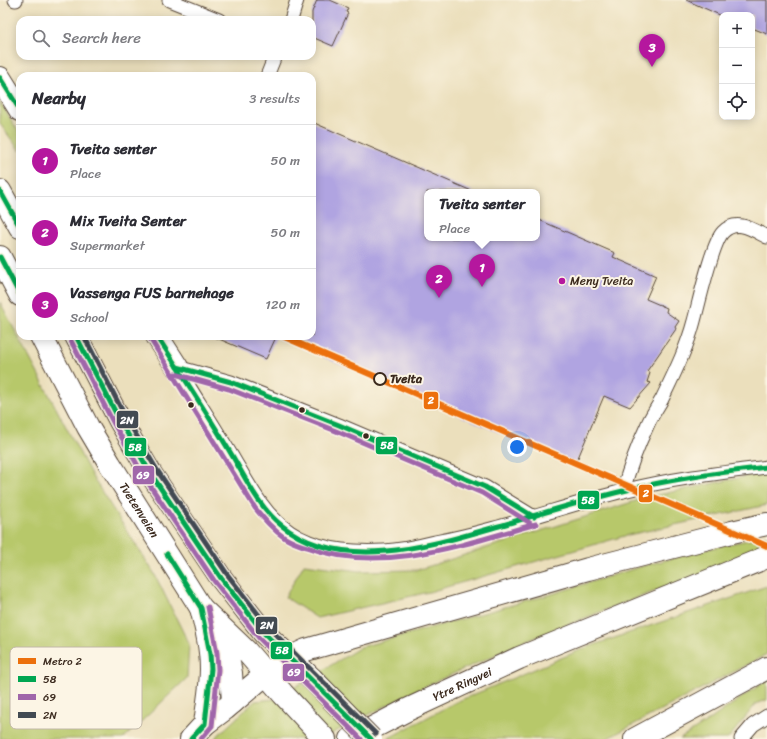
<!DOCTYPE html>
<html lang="en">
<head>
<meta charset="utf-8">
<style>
  body { margin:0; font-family:Sriracha,sans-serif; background:#f2f2f3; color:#2b2b33 }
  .controls { position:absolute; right:12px; top:12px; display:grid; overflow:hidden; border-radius:8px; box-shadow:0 2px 10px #0003 }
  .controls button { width:36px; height:36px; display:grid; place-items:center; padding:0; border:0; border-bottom:1px solid #e1e1e2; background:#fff; color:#2b2b33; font:20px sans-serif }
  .you { position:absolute; left:517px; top:447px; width:14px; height:14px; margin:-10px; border:3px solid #fff; border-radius:50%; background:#1a73e8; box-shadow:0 0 0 6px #1a73e833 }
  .badge { display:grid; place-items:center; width:26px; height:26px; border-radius:50%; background:#b5179e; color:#fff; font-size:13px; font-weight:700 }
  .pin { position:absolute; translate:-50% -33px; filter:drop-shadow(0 1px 2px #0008) }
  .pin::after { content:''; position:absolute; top:21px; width:14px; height:12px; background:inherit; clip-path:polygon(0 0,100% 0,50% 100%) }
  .popup { position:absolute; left:424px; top:189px; width:116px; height:52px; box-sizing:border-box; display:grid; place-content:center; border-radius:8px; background:#fff; filter:drop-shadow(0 1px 3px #0005); font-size:13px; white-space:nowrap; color:#7c7c81 }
  .popup b { font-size:15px; color:#2b2b33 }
  .popup::after { content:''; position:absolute; left:50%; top:100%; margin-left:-8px; border:8px solid transparent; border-top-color:#fff }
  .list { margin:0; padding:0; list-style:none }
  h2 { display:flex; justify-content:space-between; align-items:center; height:52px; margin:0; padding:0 16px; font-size:17px }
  h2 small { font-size:13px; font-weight:400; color:#7c7c81 }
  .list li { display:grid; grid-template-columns:26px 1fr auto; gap:12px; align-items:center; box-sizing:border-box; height:72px; padding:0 16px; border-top:1px solid #e1e1e2 }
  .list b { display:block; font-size:15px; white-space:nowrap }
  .list p { margin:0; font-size:13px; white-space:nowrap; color:#7c7c81 }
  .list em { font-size:13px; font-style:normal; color:#7c7c81 }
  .icon { flex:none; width:22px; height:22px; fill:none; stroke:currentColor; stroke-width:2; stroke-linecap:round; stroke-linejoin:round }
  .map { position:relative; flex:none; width:767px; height:739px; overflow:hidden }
  .search { position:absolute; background:#fff; box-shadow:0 2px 10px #0003; left:16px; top:16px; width:300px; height:44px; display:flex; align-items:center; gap:10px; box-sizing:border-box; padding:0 14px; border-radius:12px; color:#7c7c81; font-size:15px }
  .panel { position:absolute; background:#fff; box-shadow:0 2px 10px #0003; left:16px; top:72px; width:300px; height:268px; border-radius:12px }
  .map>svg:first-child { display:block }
  .green { fill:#b7c86b; stroke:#797944 }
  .building { fill:#b0a4e1 }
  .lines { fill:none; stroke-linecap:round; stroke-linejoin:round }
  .lane-casing { stroke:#554536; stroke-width:15 }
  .street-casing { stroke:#554536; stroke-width:24 }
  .secondary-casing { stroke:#554536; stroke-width:24 }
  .lane { stroke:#fff; stroke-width:13 }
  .street { stroke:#fff; stroke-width:22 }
  .secondary { stroke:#fff; stroke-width:22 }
  .secondary-bridge-casing { stroke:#554536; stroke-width:24; stroke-linecap:butt }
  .secondary-bridge { stroke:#fff; stroke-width:22 }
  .bus-1-casing { stroke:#fcf5e5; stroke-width:8 }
  .bus-2-casing { stroke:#fcf5e5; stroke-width:8 }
  .bus-3-casing { stroke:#fcf5e5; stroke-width:8 }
  .bus-1 { stroke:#00a651; stroke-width:5 }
  .bus-2 { stroke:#a066aa; stroke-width:5 }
  .bus-3 { stroke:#424a52; stroke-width:5 }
  .metro-1-casing { stroke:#fcf5e5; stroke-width:9 }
  .metro-1 { stroke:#ec700c; stroke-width:6 }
  .poi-dot { fill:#b5179e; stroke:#fcf5e5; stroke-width:1.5 }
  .stop-dot { fill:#fcf5e5; stroke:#3b2a1e; stroke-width:2 }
  .bus-dot { fill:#3b2a1e; stroke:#fcf5e5; stroke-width:1.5 }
  .labels { text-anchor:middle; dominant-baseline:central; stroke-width:4; stroke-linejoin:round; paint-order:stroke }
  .poi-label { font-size:12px; fill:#3b2a1e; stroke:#fcf5e5; text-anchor:start }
  .stop-label { font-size:12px; font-weight:bold; fill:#3b2a1e; stroke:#fcf5e5; text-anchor:start }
  .street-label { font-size:12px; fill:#3b2a1e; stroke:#fcf5e5 }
  .key { fill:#fcf5e5; stroke:#c2b8a9; stroke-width:1 }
  .key-label { font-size:11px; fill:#3b2a1e }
  .line-badge { stroke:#fcf5e5; stroke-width:1.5 }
  .badge-label { font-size:11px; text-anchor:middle; font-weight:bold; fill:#fff }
</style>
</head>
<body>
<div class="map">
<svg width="767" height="739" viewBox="0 0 767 739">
  <rect width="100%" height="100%" fill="#fcf5e5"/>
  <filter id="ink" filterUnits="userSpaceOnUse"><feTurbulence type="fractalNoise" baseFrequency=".025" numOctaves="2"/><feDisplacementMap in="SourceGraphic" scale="8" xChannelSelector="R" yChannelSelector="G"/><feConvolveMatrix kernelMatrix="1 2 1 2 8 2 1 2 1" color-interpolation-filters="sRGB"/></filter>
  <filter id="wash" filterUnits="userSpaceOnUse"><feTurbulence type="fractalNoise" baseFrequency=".012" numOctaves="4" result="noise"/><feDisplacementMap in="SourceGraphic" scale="16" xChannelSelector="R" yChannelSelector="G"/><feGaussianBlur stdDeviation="0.9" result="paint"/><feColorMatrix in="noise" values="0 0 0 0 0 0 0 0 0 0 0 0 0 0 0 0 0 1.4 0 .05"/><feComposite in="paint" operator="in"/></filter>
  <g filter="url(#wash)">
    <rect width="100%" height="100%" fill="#ebdfbc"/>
    <g class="green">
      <path d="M 0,102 L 20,134 L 20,151 L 0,124 Z"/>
      <path d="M 0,302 L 93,478 L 154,573 L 189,644 L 187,678 L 123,739 L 0,739 Z"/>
      <path d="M 767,472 L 767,505 L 628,535 L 429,592 L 317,618 L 285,597 L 304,564 L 359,571 L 417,570 L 648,497 Z"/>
      <path d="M 767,536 L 767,550 L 615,606 L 524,642 L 419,689 L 321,739 L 214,739 L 255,701 L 275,699 L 361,647 L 552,594 L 643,566 L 724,545 Z"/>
      <path d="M 767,586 L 767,654 L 606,739 L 387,739 L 456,702 L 585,648 Z"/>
      <path d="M 767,680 L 767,700 L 756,704 L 728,739 L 680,739 L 708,721 Z"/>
    </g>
    <g id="blocks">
      <g class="building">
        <path d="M 317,0 L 330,0 L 348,8 L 346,12 L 348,13 L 333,46 L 312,37 L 312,12 Z"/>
        <path d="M 686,0 L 767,0 L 767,34 L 752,28 L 752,15 L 722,16 Z"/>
        <path d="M 312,122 L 474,192 L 427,192 L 427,238 L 537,238 L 537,219 L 615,253 L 613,257 L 656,276 L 646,299 L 667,308 L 666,312 L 679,321 L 675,327 L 676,329 L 647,371 L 650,373 L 647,382 L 651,383 L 630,407 L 604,396 L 575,465 L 276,337 L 266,359 L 212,336 L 312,336 Z"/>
      </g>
    </g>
  </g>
  <g filter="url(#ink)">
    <use href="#blocks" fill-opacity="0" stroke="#554536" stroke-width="1"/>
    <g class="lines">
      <g class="lane-casing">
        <g id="lane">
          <path d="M 15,0 L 16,0"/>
          <path d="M 169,0 L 219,20"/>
          <path d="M 291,20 L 297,0"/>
          <path d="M 267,76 L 275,56"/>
          <path d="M 177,367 C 197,400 218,432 237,465 C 250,486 262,510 282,526 C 309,549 350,553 384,551 C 401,550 419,546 435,542 C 499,530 560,507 623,491 C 670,479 719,473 767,467"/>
          <path d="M 177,367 L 231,382 L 339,425 L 485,487 L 534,517"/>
          <path d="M 623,491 C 629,469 637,447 647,426 C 651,416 657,408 662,399 C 674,374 687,348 694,321 C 699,303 712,243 723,232 C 737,218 753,230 767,237"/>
          <path d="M 741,739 L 753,725 L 767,716"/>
        </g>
      </g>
      <g class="street-casing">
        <g id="street">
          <path d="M 0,78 L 20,110"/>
          <path d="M 157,336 L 177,367"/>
        </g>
      </g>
      <g class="secondary-casing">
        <g id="secondary">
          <path d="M 0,191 L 20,227"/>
          <path d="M 0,257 L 20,295"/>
          <path id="s1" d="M 41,336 L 88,427 L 110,464 L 201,608 L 246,651 L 283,694 L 325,739"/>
          <path d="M 76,336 L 120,421 L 151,474 L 221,578 L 264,633 L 312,679"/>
          <path d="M 201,608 C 206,628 211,648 211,669 C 211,687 207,706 205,724"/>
          <path d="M 219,626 L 228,658 L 231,673 L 233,702"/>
          <path d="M 191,739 L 205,724 L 225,709 L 266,674 L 289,658 L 306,650 L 588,569 L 732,532 L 767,524"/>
          <path id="s2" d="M 351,739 L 407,710 L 519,658 L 767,557"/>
          <path d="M 635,739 L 767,668"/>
        </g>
      </g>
      <use href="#lane" class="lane"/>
      <use href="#street" class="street"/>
      <use href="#secondary" class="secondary"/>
      <g class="secondary-bridge-casing">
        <path id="secondary-bridge" d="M 312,679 L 371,739"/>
      </g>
      <use href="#secondary-bridge" class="secondary-bridge"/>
      <g class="bus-1-casing">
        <g id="bus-1">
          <path d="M 0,78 L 20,110"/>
          <path d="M 0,191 L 20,227"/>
          <path d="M 0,257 L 20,295"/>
          <path d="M 76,336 L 120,421 L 151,474 L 221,578 L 264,633 L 371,739"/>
          <path d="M 157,336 C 183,376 209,416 233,457 C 247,481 259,507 281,525 C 341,574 433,545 499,526 C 540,514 581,501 623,491 C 670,479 719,473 767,467"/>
          <path d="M 177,367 L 231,382 L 339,425 L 485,487 L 534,517"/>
          <path d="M 167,554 L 201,608 L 210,654 L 211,669 L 205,724 L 191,739"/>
        </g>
      </g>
      <g class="bus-2-casing">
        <g id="bus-2">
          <path d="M 70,339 L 114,424 L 145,478 L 215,582 L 259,638 L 361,739"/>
          <path d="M 151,340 L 255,508 C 264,519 273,530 285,538 C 292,542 300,545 307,547 C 379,575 465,544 536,524"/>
          <path d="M 175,374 L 229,389 L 336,431 L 482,493 L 530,523"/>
          <path d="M 201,739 L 212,726 L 218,670 L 217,653 L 208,607"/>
        </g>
      </g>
      <g class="bus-3-casing">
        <path id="bus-3" d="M 84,336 L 126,418 L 157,470 L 227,574 L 269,628 L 376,734"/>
      </g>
      <use href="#bus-1" class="bus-1"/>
      <use href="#bus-2" class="bus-2"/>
      <use href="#bus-3" class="bus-3"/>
      <g class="metro-1-casing">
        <path id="metro-1" d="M 282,336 L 767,546"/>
      </g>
      <use href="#metro-1" class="metro-1"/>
    </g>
  </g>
  <circle class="poi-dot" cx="562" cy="281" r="4"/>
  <circle class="stop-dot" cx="380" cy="379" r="6"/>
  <g class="bus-dot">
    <circle cx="191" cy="405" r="3.5"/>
    <circle cx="302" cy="410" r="3.5"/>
    <circle cx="366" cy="436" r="3.5"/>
  </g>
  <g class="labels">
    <g class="poi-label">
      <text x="570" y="281">Meny Tveita</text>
    </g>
    <g class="stop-label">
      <text x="390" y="379">Tveita</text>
    </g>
    <g class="street-label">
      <text stroke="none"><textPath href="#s1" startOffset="200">Tvetenveien</textPath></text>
      <text stroke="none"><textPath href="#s2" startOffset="124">Ytre Ringvei</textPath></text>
    </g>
  </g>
  <rect x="10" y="647" width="132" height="82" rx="6" class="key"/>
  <rect x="18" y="658" width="18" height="6" fill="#ec700c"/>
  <rect x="18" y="676" width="18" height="6" fill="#00a651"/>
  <rect x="18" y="694" width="18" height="6" fill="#a066aa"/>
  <rect x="18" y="712" width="18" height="6" fill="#424a52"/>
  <g class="key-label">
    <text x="43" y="665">Metro 2</text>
    <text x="43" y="683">58</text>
    <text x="43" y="701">69</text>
    <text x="43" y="719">2N</text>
  </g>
  <g class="line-badge">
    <rect x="423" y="391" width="16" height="19" rx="4" fill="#ec700c"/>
    <rect x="116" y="410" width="23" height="19" rx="4" fill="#424a52"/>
    <rect x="375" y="436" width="23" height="19" rx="4" fill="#00a651"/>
    <rect x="124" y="437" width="23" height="20" rx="4" fill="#00a651"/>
    <rect x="132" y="465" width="23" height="20" rx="4" fill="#a066aa"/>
    <rect x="638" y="484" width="15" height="19" rx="4" fill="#ec700c"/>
    <rect x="577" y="490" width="23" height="20" rx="4" fill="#00a651"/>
    <rect x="255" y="616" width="23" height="19" rx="4" fill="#424a52"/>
    <rect x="270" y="641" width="23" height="19" rx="4" fill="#00a651"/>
    <rect x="282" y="663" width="23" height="19" rx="4" fill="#a066aa"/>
  </g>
  <g class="badge-label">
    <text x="431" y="404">2</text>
    <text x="127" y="424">2N</text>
    <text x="387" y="449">58</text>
    <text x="135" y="451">58</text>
    <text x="143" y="479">69</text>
    <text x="646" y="497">2</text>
    <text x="588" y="504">58</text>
    <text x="267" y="629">2N</text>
    <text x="282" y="654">58</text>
    <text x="294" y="676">69</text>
  </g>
</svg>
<div class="controls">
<button>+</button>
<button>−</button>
<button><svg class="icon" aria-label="locate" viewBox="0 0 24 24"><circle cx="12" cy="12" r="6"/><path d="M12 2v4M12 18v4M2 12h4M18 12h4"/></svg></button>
</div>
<div class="you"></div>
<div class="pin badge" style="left:482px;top:287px">1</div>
<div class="popup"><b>Tveita senter</b>Place</div>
<div class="pin badge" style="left:439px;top:298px">2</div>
<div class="pin badge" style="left:652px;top:67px">3</div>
<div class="search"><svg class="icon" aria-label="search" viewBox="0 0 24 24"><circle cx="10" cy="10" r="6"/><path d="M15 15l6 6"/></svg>Search here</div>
<section class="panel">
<h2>Nearby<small>3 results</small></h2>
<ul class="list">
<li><span class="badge">1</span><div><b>Tveita senter</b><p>Place</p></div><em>50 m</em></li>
<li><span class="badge">2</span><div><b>Mix Tveita Senter</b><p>Supermarket</p></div><em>50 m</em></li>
<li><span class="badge">3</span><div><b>Vassenga FUS barnehage</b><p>School</p></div><em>120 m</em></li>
</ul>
</section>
</div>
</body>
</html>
